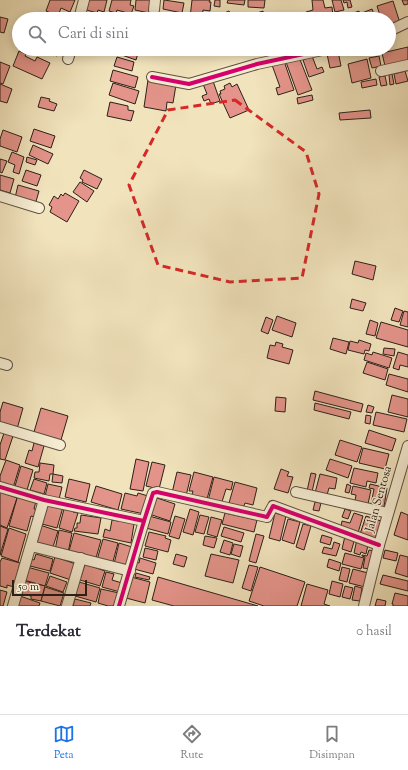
<!DOCTYPE html>
<html lang="id">
<head>
<meta charset="utf-8">
<style>
  body { margin:0; font-family:"Sorts Mill Goudy",serif; background:#f2f2f3; color:#2b2b33 }
  .scale { position:absolute; left:12px; bottom:10px; width:75px; box-sizing:border-box; padding-left:4px; border:2px solid #2c2019; border-top:0; font-size:11px; line-height:14px; white-space:nowrap; color:#2c2019; -webkit-text-stroke:3px #f6edd3; paint-order:stroke }
  .list { margin:0; padding:0; list-style:none }
  h2 { display:flex; justify-content:space-between; align-items:center; height:52px; margin:0; padding:0 16px; font-size:17px }
  h2 small { font-size:13px; font-weight:400; color:#7c7c81 }
  .icon { flex:none; width:22px; height:22px; fill:none; stroke:currentColor; stroke-width:2; stroke-linecap:round; stroke-linejoin:round }
  .map { position:relative; flex:none; width:408px; height:606px; overflow:hidden }
  .search { position:absolute; background:#fff; box-shadow:0 2px 10px #0003; left:12px; right:12px; top:12px; height:44px; display:flex; align-items:center; gap:10px; box-sizing:border-box; padding:0 14px; border-radius:22px; color:#7c7c81; font-size:15px }
  .sheet { height:108px; background:#fff }
  nav { display:flex; justify-content:space-around; align-items:center; box-sizing:border-box; height:56px; border-top:1px solid #e1e1e2; background:#fff; font-size:11px; color:#7c7c81 }
  nav a { display:grid; justify-items:center; gap:2px }
  nav .on { color:#1a73e8 }
  .map>svg:first-child { display:block }
  .building { fill:#e4948a; stroke:#2c2019 }
  .lines { fill:none; stroke-linecap:round; stroke-linejoin:round }
  .street-casing { stroke:#5d5142; stroke-width:12 }
  .street { stroke:#f6edd3; stroke-width:10 }
  .cycleway-casing { stroke:#f6edd3; stroke-width:6 }
  .cycleway { stroke:#d6006c; stroke-width:4 }
  .marked { fill:none; stroke:#d62828; stroke-width:3; stroke-dasharray:8 5; stroke-linejoin:round }
  .labels { text-anchor:middle; dominant-baseline:central; stroke-width:3; stroke-linejoin:round; paint-order:stroke }
  .street-label { font-size:12px; fill:#2c2019; stroke:#f6edd3 }
</style>
</head>
<body>
<div class="map">
<svg width="408" height="606" viewBox="0 0 408 606">
  <rect width="100%" height="100%" fill="#f1e3bc"/>
  <filter id="stains"><feTurbulence type="fractalNoise" baseFrequency=".005" numOctaves="4"/><feColorMatrix values="0 0 0 0 .2 0 0 0 0 .09 0 0 0 0 .02 0 0 0 .5 -.17"/></filter>
  <radialGradient id="worn" r=".72"><stop offset=".6" stop-color="#630" stop-opacity="0"/><stop offset="1" stop-color="#630" stop-opacity=".3"/></radialGradient>
  <g class="building">
    <path d="M 50,0 L 75,0 L 70,12 L 61,8 L 58,16 L 46,11 Z"/>
    <path d="M 85,0 L 107,0 L 104,12 L 98,10 L 97,13 L 83,9 Z"/>
    <path d="M 112,0 L 131,0 L 130,5 L 134,6 L 131,14 L 117,10 L 116,13 L 109,11 Z"/>
    <path d="M 136,0 L 151,0 L 149,13 L 135,10 Z"/>
    <path d="M 164,0 L 184,3 L 182,13 L 163,9 Z"/>
    <path d="M 192,0 L 210,0 L 209,2 L 211,2 L 210,11 L 203,10 L 202,19 L 190,18 Z"/>
    <path d="M 215,0 L 220,0 L 220,7 L 214,6 Z"/>
    <path d="M 228,0 L 245,0 L 244,5 L 227,3 Z"/>
    <path d="M 248,0 L 265,0 L 264,8 L 248,7 Z"/>
    <path d="M 312,0 L 323,0 L 325,8 L 332,7 L 333,16 L 317,19 L 307,19 L 306,12 L 313,10 Z"/>
    <path d="M 332,0 L 341,0 L 344,10 L 335,12 Z"/>
    <path d="M 343,0 L 350,0 L 352,7 L 348,8 L 347,2 L 344,3 Z"/>
    <path d="M 402,0 L 408,0 L 408,4 L 404,5 Z"/>
    <path d="M 393,1 L 400,23 L 389,26 L 389,19 L 381,19 L 377,6 Z"/>
    <path d="M 372,9 L 376,19 L 364,19 L 362,13 Z"/>
    <path d="M 229,11 L 231,15 L 224,18 L 222,14 Z"/>
    <path d="M 263,11 L 265,19 L 252,19 L 251,15 Z"/>
    <path d="M 359,11 L 361,19 L 346,19 L 345,16 Z"/>
    <path d="M 151,14 L 162,18 L 162,19 L 150,19 Z"/>
    <path d="M 82,15 L 103,19 L 80,19 Z"/>
    <path d="M 0,17 L 8,19 L 4,33 L 0,32 Z"/>
    <path d="M 408,47 L 408,60 L 385,66 L 382,53 Z"/>
    <path d="M 38,49 L 60,49 L 57,56 Z"/>
    <path d="M 117,49 L 127,49 L 138,53 L 136,60 L 116,53 Z"/>
    <path d="M 267,49 L 276,49 L 277,53 L 269,55 Z"/>
    <path d="M 278,49 L 291,49 L 291,51 L 280,54 Z"/>
    <path d="M 19,51 L 26,54 L 25,56 L 35,61 L 37,57 L 50,63 L 42,79 L 13,66 Z"/>
    <path d="M 338,51 L 341,66 L 330,68 L 327,54 Z"/>
    <path d="M 312,56 L 317,69 L 322,67 L 324,72 L 309,77 L 303,60 Z"/>
    <path d="M 379,56 L 381,66 L 372,68 L 369,58 Z"/>
    <path d="M 117,57 L 134,62 L 132,71 L 114,66 Z"/>
    <path d="M 299,57 L 312,90 L 298,95 L 286,62 Z"/>
    <path d="M 367,59 L 371,78 L 352,83 L 348,64 Z"/>
    <path d="M 284,61 L 294,90 L 278,95 L 276,88 L 280,87 L 272,65 Z"/>
    <path d="M 0,62 L 10,66 L 3,84 L 0,83 Z"/>
    <path d="M 113,70 L 138,77 L 135,88 L 110,81 Z"/>
    <path d="M 405,71 L 408,81 L 396,84 L 394,74 Z"/>
    <path d="M 392,74 L 394,84 L 390,85 L 389,75 Z"/>
    <path d="M 385,76 L 387,85 L 381,86 L 379,77 Z"/>
    <path d="M 376,79 L 377,85 L 362,88 L 361,82 Z"/>
    <path d="M 148,80 L 176,85 L 173,103 L 167,102 L 166,111 L 144,107 Z"/>
    <path d="M 213,81 L 220,101 L 211,104 L 209,99 L 204,101 L 202,96 L 207,94 L 203,84 Z"/>
    <path d="M 113,83 L 139,91 L 135,104 L 109,95 Z"/>
    <path d="M 230,83 L 232,87 L 237,84 L 249,110 L 230,118 L 219,94 L 221,94 L 220,91 L 225,89 L 224,86 Z"/>
    <path d="M 0,84 L 12,89 L 7,103 L 0,101 Z"/>
    <path d="M 312,95 L 313,100 L 298,104 L 297,98 Z"/>
    <path d="M 41,97 L 50,99 L 49,101 L 57,104 L 54,111 L 38,107 Z"/>
    <path d="M 110,102 L 128,106 L 128,110 L 134,111 L 131,121 L 107,116 Z"/>
    <path d="M 370,110 L 371,118 L 340,120 L 339,113 Z"/>
    <path d="M 34,129 L 55,136 L 51,148 L 30,141 Z"/>
    <path d="M 3,130 L 22,137 L 17,152 L 0,146 L 0,139 Z"/>
    <path d="M 33,145 L 53,154 L 48,164 L 29,155 Z"/>
    <path d="M 12,152 L 24,157 L 19,174 L 13,172 L 15,165 L 8,162 Z"/>
    <path d="M 27,157 L 37,160 L 35,165 L 26,162 Z"/>
    <path d="M 0,159 L 7,161 L 2,173 L 0,172 Z"/>
    <path d="M 26,170 L 41,175 L 37,186 L 22,181 Z"/>
    <path d="M 84,170 L 102,179 L 97,189 L 82,182 L 83,180 L 80,178 Z"/>
    <path d="M 0,175 L 14,179 L 10,193 L 0,190 Z"/>
    <path d="M 80,182 L 94,191 L 87,202 L 73,192 Z"/>
    <path d="M 18,185 L 39,191 L 35,205 L 15,198 Z"/>
    <path d="M 65,193 L 79,201 L 67,222 L 50,212 L 52,207 L 49,205 L 54,196 L 58,199 L 61,194 L 63,196 Z"/>
    <path d="M 355,261 L 376,266 L 373,280 L 352,274 Z"/>
    <path d="M 352,299 L 366,303 L 363,311 L 350,308 Z"/>
    <path d="M 395,308 L 403,311 L 399,322 L 391,320 Z"/>
    <path d="M 404,311 L 408,312 L 408,327 L 400,325 Z"/>
    <path d="M 277,316 L 296,323 L 292,337 L 272,330 Z"/>
    <path d="M 266,317 L 273,320 L 268,334 L 261,331 Z"/>
    <path d="M 370,320 L 378,323 L 375,336 L 366,334 Z"/>
    <path d="M 381,322 L 408,330 L 408,347 L 376,338 Z"/>
    <path d="M 333,338 L 349,342 L 346,354 L 330,349 Z"/>
    <path d="M 359,340 L 371,344 L 369,351 L 365,350 L 364,354 L 348,350 L 350,341 L 358,343 Z"/>
    <path d="M 276,342 L 283,344 L 282,347 L 293,350 L 289,364 L 267,358 L 270,345 L 275,346 Z"/>
    <path d="M 384,348 L 395,349 L 394,356 L 383,354 Z"/>
    <path d="M 373,352 L 392,358 L 389,368 L 364,360 L 366,353 L 372,355 Z"/>
    <path d="M 398,352 L 408,355 L 408,367 L 400,365 L 399,370 L 393,368 Z"/>
    <path d="M 367,362 L 388,369 L 385,380 L 363,373 Z"/>
    <path d="M 389,374 L 408,379 L 408,392 L 386,385 Z"/>
    <path d="M 315,391 L 363,404 L 361,412 L 313,400 Z"/>
    <path d="M 392,395 L 408,399 L 408,417 L 388,412 Z"/>
    <path d="M 276,397 L 286,398 L 285,412 L 275,411 Z"/>
    <path d="M 3,402 L 23,408 L 17,429 L 0,424 L 0,412 Z"/>
    <path d="M 315,403 L 351,412 L 349,419 L 314,410 Z"/>
    <path d="M 368,405 L 374,407 L 372,413 L 366,412 Z"/>
    <path d="M 41,408 L 68,416 L 61,440 L 34,432 Z"/>
    <path d="M 376,412 L 407,419 L 404,432 L 373,425 Z"/>
    <path d="M 366,415 L 371,416 L 370,424 L 365,423 Z"/>
    <path d="M 369,430 L 396,439 L 392,451 L 365,443 Z"/>
    <path d="M 4,433 L 13,436 L 5,460 L 0,459 L 0,445 Z"/>
    <path d="M 340,440 L 362,447 L 357,462 L 335,455 Z"/>
    <path d="M 34,443 L 44,446 L 38,467 L 25,463 L 29,450 L 32,451 Z"/>
    <path d="M 363,448 L 389,454 L 385,469 L 359,463 Z"/>
    <path d="M 136,459 L 149,462 L 143,491 L 130,489 Z"/>
    <path d="M 330,459 L 352,466 L 348,478 L 326,470 Z"/>
    <path d="M 6,460 L 20,465 L 13,488 L 0,484 L 0,476 Z"/>
    <path d="M 152,462 L 165,465 L 159,489 L 146,486 Z"/>
    <path d="M 40,463 L 54,465 L 53,474 L 50,474 L 49,481 L 34,478 L 35,472 L 39,472 Z"/>
    <path d="M 21,466 L 33,470 L 27,490 L 15,486 Z"/>
    <path d="M 354,468 L 378,473 L 376,483 L 367,481 L 366,487 L 350,483 Z"/>
    <path d="M 281,469 L 289,472 L 287,476 L 293,477 L 288,493 L 274,489 Z"/>
    <path d="M 177,472 L 191,475 L 186,496 L 172,493 Z"/>
    <path d="M 194,472 L 213,477 L 207,499 L 191,498 L 193,491 L 189,491 Z"/>
    <path d="M 311,473 L 316,474 L 312,492 L 307,491 Z"/>
    <path d="M 53,474 L 63,476 L 62,483 L 52,482 Z"/>
    <path d="M 320,474 L 337,478 L 335,489 L 329,488 L 327,495 L 315,493 Z"/>
    <path d="M 214,477 L 233,482 L 231,490 L 226,489 L 221,505 L 208,501 Z"/>
    <path d="M 34,479 L 47,483 L 44,494 L 30,490 Z"/>
    <path d="M 69,479 L 90,484 L 86,502 L 65,497 Z"/>
    <path d="M 235,482 L 257,488 L 253,505 L 245,503 L 243,508 L 229,503 Z"/>
    <path d="M 48,484 L 62,487 L 59,499 L 45,496 Z"/>
    <path d="M 347,484 L 351,486 L 349,493 L 345,492 Z"/>
    <path d="M 370,484 L 387,488 L 384,507 L 371,504 L 374,489 L 369,488 Z"/>
    <path d="M 96,486 L 122,494 L 118,510 L 91,502 Z"/>
    <path d="M 353,486 L 371,490 L 368,504 L 355,501 L 356,495 L 351,494 Z"/>
    <path d="M 0,492 L 17,498 L 7,528 L 0,525 Z"/>
    <path d="M 125,493 L 137,496 L 138,493 L 148,496 L 144,514 L 121,509 Z"/>
    <path d="M 18,495 L 36,501 L 34,509 L 37,510 L 35,517 L 31,516 L 27,531 L 9,526 Z"/>
    <path d="M 154,497 L 175,504 L 170,521 L 149,514 Z"/>
    <path d="M 315,502 L 321,503 L 319,511 L 313,510 Z"/>
    <path d="M 48,503 L 63,507 L 57,528 L 42,524 Z"/>
    <path d="M 64,509 L 73,510 L 73,512 L 78,513 L 72,532 L 59,528 Z"/>
    <path d="M 190,509 L 199,512 L 193,535 L 183,532 Z"/>
    <path d="M 345,509 L 351,511 L 348,519 L 342,517 Z"/>
    <path d="M 401,512 L 408,515 L 408,540 L 394,535 Z"/>
    <path d="M 225,513 L 257,520 L 254,532 L 222,524 Z"/>
    <path d="M 275,513 L 286,516 L 280,541 L 269,538 Z"/>
    <path d="M 354,513 L 363,516 L 358,533 L 341,527 L 342,521 L 350,523 Z"/>
    <path d="M 81,515 L 101,518 L 98,534 L 74,531 L 75,528 L 77,528 L 77,523 L 80,523 Z"/>
    <path d="M 200,515 L 209,517 L 204,534 L 195,532 Z"/>
    <path d="M 149,516 L 171,522 L 168,534 L 146,528 Z"/>
    <path d="M 175,516 L 185,519 L 179,539 L 169,536 Z"/>
    <path d="M 366,516 L 381,521 L 375,539 L 360,534 Z"/>
    <path d="M 211,517 L 222,520 L 217,537 L 207,534 Z"/>
    <path d="M 118,518 L 122,519 L 122,521 L 134,524 L 131,543 L 103,537 L 105,529 L 110,531 L 112,520 L 118,521 Z"/>
    <path d="M 288,519 L 300,522 L 294,544 L 282,540 Z"/>
    <path d="M 303,524 L 311,526 L 304,550 L 296,547 Z"/>
    <path d="M 40,525 L 58,531 L 52,550 L 34,544 Z"/>
    <path d="M 0,526 L 8,529 L 0,555 Z"/>
    <path d="M 224,527 L 244,533 L 241,542 L 221,536 Z"/>
    <path d="M 9,528 L 26,534 L 18,562 L 1,556 Z"/>
    <path d="M 59,530 L 72,533 L 68,553 L 55,550 Z"/>
    <path d="M 149,532 L 166,536 L 165,538 L 171,540 L 168,552 L 145,546 Z"/>
    <path d="M 74,533 L 101,540 L 96,558 L 69,551 Z"/>
    <path d="M 256,534 L 264,536 L 256,563 L 249,561 Z"/>
    <path d="M 322,535 L 332,538 L 330,545 L 320,542 Z"/>
    <path d="M 205,536 L 217,538 L 214,548 L 203,545 Z"/>
    <path d="M 345,536 L 355,538 L 351,552 L 342,549 Z"/>
    <path d="M 103,539 L 118,543 L 112,565 L 97,560 Z"/>
    <path d="M 357,539 L 368,545 L 366,554 L 361,552 L 360,555 L 354,553 Z"/>
    <path d="M 224,540 L 233,543 L 230,555 L 220,552 Z"/>
    <path d="M 334,542 L 340,544 L 336,556 L 322,553 L 324,547 L 332,549 Z"/>
    <path d="M 119,543 L 132,547 L 126,568 L 114,564 Z"/>
    <path d="M 234,544 L 243,546 L 240,557 L 231,554 Z"/>
    <path d="M 145,548 L 158,551 L 156,560 L 143,557 Z"/>
    <path d="M 369,550 L 374,551 L 370,569 L 363,568 L 365,557 L 362,556 L 362,555 L 367,556 Z"/>
    <path d="M 385,550 L 398,553 L 396,561 L 383,558 Z"/>
    <path d="M 345,553 L 364,558 L 361,569 L 342,564 Z"/>
    <path d="M 36,554 L 53,559 L 50,571 L 30,566 L 31,559 L 34,560 Z"/>
    <path d="M 176,554 L 187,557 L 184,567 L 173,564 Z"/>
    <path d="M 211,554 L 239,560 L 233,583 L 205,576 Z"/>
    <path d="M 400,555 L 408,557 L 408,577 L 395,573 Z"/>
    <path d="M 55,557 L 76,564 L 71,580 L 50,573 Z"/>
    <path d="M 2,558 L 20,563 L 14,587 L 7,585 L 7,588 L 0,586 L 0,562 Z"/>
    <path d="M 140,558 L 156,563 L 153,574 L 134,569 L 136,562 L 139,563 Z"/>
    <path d="M 329,559 L 341,563 L 339,571 L 327,567 Z"/>
    <path d="M 85,564 L 105,571 L 100,586 L 80,580 Z"/>
    <path d="M 249,565 L 258,567 L 251,591 L 242,588 Z"/>
    <path d="M 27,567 L 49,573 L 45,586 L 24,580 Z"/>
    <path d="M 260,567 L 305,582 L 297,606 L 264,606 L 249,601 Z"/>
    <path d="M 342,567 L 350,569 L 347,582 L 339,580 Z"/>
    <path d="M 353,569 L 368,573 L 365,587 L 349,583 Z"/>
    <path d="M 106,572 L 114,574 L 112,580 L 122,583 L 120,592 L 102,587 Z"/>
    <path d="M 136,573 L 150,577 L 149,580 L 135,577 Z"/>
    <path d="M 383,575 L 408,581 L 408,591 L 380,584 Z"/>
    <path d="M 50,576 L 67,582 L 63,592 L 46,586 Z"/>
    <path d="M 131,577 L 150,582 L 145,603 L 126,598 Z"/>
    <path d="M 158,577 L 258,606 L 174,606 L 152,600 Z"/>
    <path d="M 24,581 L 45,586 L 41,601 L 31,599 L 31,596 L 21,594 Z"/>
    <path d="M 332,581 L 343,584 L 340,597 L 329,594 Z"/>
    <path d="M 79,582 L 100,588 L 96,602 L 75,596 Z"/>
    <path d="M 307,584 L 328,590 L 324,604 L 330,606 L 301,606 Z"/>
    <path d="M 345,586 L 353,588 L 350,599 L 342,597 Z"/>
    <path d="M 355,586 L 362,588 L 360,601 L 352,600 Z"/>
    <path d="M 45,587 L 64,593 L 60,606 L 41,601 Z"/>
    <path d="M 101,589 L 119,593 L 115,606 L 108,606 L 98,603 Z"/>
    <path d="M 0,590 L 7,592 L 3,606 L 0,606 Z"/>
    <path d="M 395,593 L 408,596 L 408,606 L 393,606 L 393,604 L 392,604 Z"/>
    <path d="M 20,596 L 40,603 L 39,606 L 16,606 Z"/>
    <path d="M 75,599 L 91,603 L 90,606 L 73,606 Z"/>
    <path d="M 377,599 L 386,601 L 385,606 L 375,606 Z"/>
  </g>
  <g class="lines">
    <g class="street-casing">
      <g id="street">
        <path d="M 154,10 L 155,0"/>
        <path d="M 79,19 L 84,0"/>
        <path d="M 389,31 L 408,22"/>
        <path d="M 68,59 L 71,49"/>
        <path d="M 381,71 L 408,65"/>
        <path d="M 152,77 L 189,84 L 257,64 L 327,49"/>
        <path d="M 0,196 L 39,208"/>
        <path d="M 0,363 L 7,365"/>
        <path d="M 0,427 L 60,445"/>
        <path d="M 0,487 L 44,500 L 144,521 L 119,606"/>
        <path d="M 296,492 L 388,513"/>
        <path d="M 144,521 L 153,493 L 157,492 L 267,517 L 273,506 L 379,545"/>
        <path d="M 31,546 L 130,571"/>
        <path d="M 13,606 L 44,500"/>
        <path d="M 67,606 L 81,558"/>
        <path d="M 364,606 L 379,545 L 408,446"/>
      </g>
    </g>
    <use href="#street" class="street"/>
    <g class="cycleway-casing">
      <g id="cycleway">
        <path d="M 152,77 L 189,84 L 257,64 L 327,49"/>
        <path d="M 0,487 L 44,500 L 144,521 L 119,606"/>
        <path d="M 144,521 L 153,493 L 157,492 L 267,517 L 273,506 L 379,545"/>
      </g>
    </g>
    <use href="#cycleway" class="cycleway"/>
  </g>
  <path class="marked" d="M 235,100 L 306,152 L 319,194 L 302,278 L 230,282 L 158,265 L 129,185 L 168,110 Z"/>
  <g class="labels">
    <g class="street-label">
      <text transform="translate(379 499) rotate(-74)">Jalan Sentosa</text>
    </g>
  </g>
  <rect width="100%" height="100%" filter="url(#stains)"/>
  <rect width="100%" height="100%" fill="url(#worn)"/>
</svg>
<div class="scale">50 m</div>
<div class="search"><svg class="icon" aria-label="search" viewBox="0 0 24 24"><circle cx="10" cy="10" r="6"/><path d="M15 15l6 6"/></svg>Cari di sini</div>
</div>
<section class="sheet">
<h2>Terdekat<small>0 hasil</small></h2>
<ul class="list">
</ul>
</section>
<nav>
<a class="on"><svg class="icon" aria-label="map" viewBox="0 0 24 24"><path d="M3 6l6-2 6 2 6-2v14l-6 2-6-2-6 2zM9 4v14M15 6v14"/></svg>Peta</a>
<a><svg class="icon" aria-label="directions" viewBox="0 0 24 24"><path d="M12 3l9 9-9 9-9-9zM9 14v-3h6M13 9l2 2-2 2"/></svg>Rute</a>
<a><svg class="icon" aria-label="saved" viewBox="0 0 24 24"><path d="M7 4h10v16l-5-4-5 4z"/></svg>Disimpan</a>
</nav>
</body>
</html>
